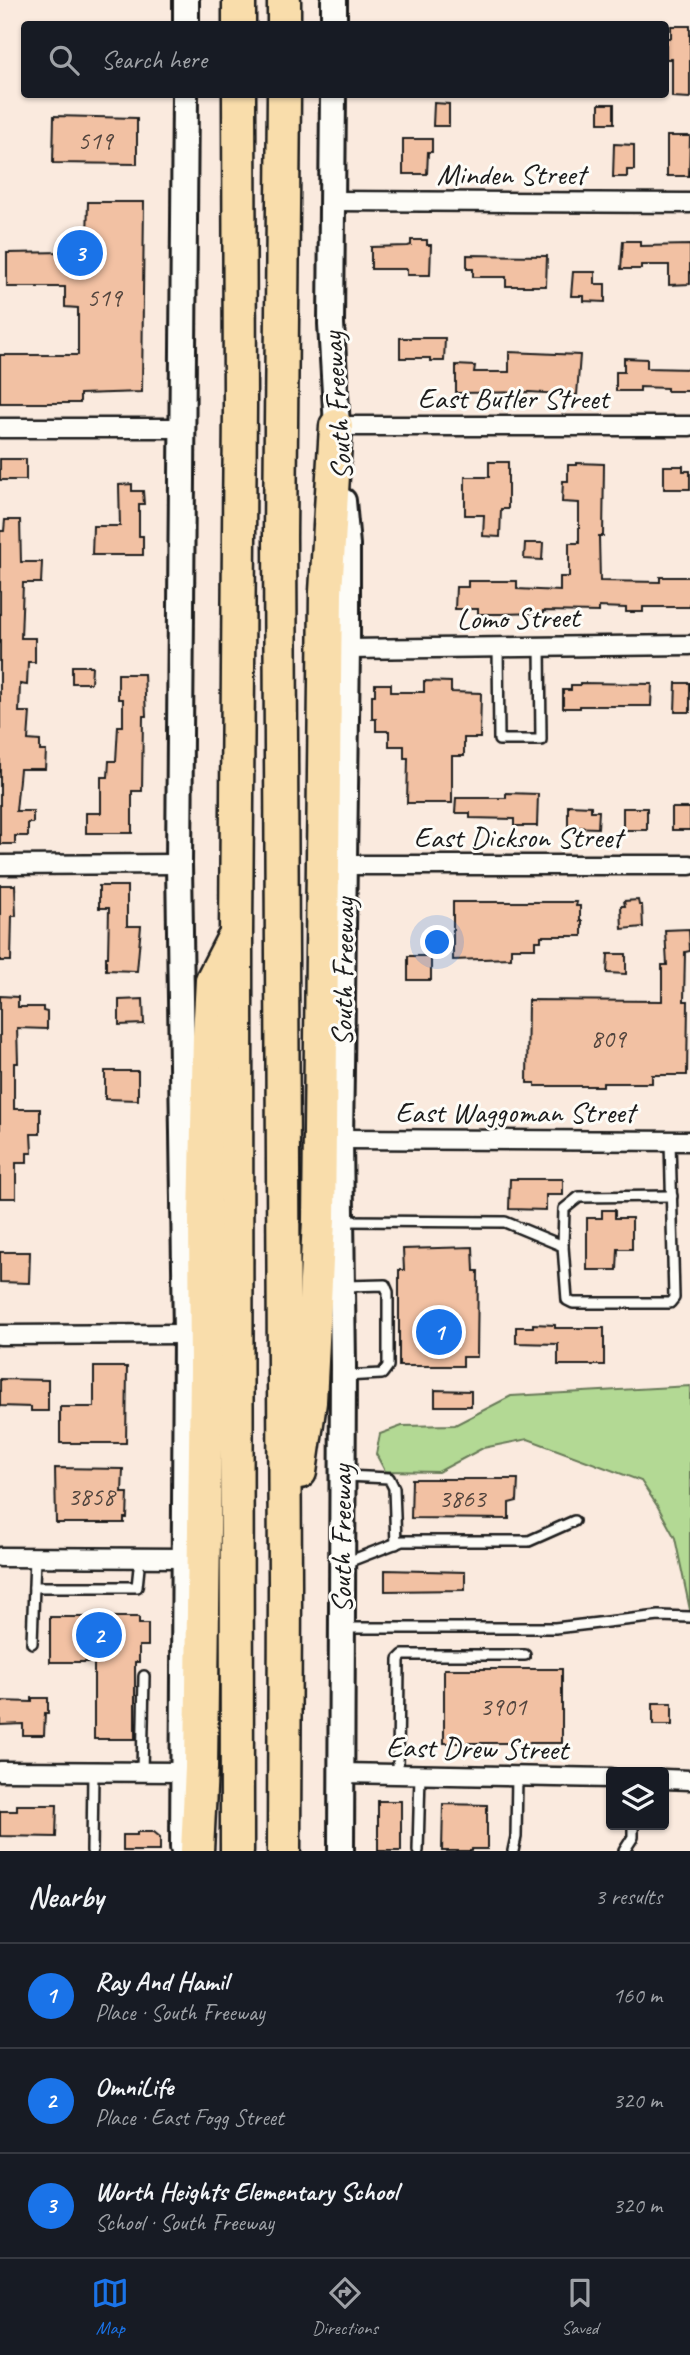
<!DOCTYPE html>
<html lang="en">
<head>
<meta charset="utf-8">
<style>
  body { margin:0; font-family:Caveat,sans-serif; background:#242831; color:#f1f3f6 }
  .controls { position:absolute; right:21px; bottom:21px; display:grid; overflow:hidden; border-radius:7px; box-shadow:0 2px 5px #0004 }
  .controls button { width:63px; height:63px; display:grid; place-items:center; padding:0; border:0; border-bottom:2px solid #363941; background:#171b24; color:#f1f3f6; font:35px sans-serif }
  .you { position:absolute; left:438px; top:943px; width:24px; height:24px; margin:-18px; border:5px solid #fff; border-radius:50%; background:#1a73e8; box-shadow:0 0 0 10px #1a73e833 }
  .badge { display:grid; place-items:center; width:46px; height:46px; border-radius:50%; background:#1a73e8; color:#fff; font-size:23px; font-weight:700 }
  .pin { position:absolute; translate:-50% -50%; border:4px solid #fff; box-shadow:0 2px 7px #0006 }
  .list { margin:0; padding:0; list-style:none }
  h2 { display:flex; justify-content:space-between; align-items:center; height:91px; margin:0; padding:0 28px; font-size:30px }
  h2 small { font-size:23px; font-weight:400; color:#9ea1a6 }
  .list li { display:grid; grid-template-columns:46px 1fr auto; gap:21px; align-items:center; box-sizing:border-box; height:105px; padding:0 28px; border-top:2px solid #363941 }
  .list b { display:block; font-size:26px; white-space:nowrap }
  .list p { margin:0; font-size:23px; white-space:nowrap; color:#9ea1a6 }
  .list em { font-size:23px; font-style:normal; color:#9ea1a6 }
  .icon { flex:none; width:38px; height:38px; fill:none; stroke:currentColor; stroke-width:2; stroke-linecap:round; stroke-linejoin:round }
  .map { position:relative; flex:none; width:690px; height:1851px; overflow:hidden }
  .search { position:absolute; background:#171b24; box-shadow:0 2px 5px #0004; left:21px; right:21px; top:21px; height:77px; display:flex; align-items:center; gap:18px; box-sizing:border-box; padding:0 24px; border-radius:7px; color:#9ea1a6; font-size:26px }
  .sheet { height:406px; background:#171b24 }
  nav { display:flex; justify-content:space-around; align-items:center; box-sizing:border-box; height:98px; border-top:2px solid #363941; background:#171b24; font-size:19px; color:#9ea1a6 }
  nav a { display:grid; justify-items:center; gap:4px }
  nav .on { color:#1a73e8 }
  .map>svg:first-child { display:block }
  .green { fill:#b3d994; stroke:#687a58; stroke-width:2 }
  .building { fill:#f2c1a3; stroke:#1c1c1c; stroke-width:2 }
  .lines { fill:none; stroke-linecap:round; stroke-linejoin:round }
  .lane-casing { stroke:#1c1c1c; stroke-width:14 }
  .street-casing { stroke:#1c1c1c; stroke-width:23 }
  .secondary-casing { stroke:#1c1c1c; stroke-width:30 }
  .highway-casing { stroke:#1c1c1c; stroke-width:37 }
  .lane { stroke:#fdfcf7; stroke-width:9 }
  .street { stroke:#fdfcf7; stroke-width:18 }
  .secondary { stroke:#fdfcf7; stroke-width:24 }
  .highway { stroke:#f9ddab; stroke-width:32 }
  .labels { text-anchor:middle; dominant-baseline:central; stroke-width:6; stroke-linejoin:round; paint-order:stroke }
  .number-label { font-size:26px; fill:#52453e }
  .street-label { font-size:30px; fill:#1c1c1c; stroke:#fdfcf7 }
</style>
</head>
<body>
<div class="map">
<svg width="690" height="1851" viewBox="0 0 690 1851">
  <rect width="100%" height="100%" fill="#faeade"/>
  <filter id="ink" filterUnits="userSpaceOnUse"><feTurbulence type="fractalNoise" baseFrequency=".0143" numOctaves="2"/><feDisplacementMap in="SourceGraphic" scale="14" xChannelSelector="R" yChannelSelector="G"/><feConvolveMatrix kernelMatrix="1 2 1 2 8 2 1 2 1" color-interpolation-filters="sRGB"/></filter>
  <g filter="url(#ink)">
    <path class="green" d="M 690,1386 L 690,1610 L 675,1538 L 658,1507 L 641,1481 L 528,1439 L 483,1448 L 438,1472 L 385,1471 L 376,1454 L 380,1434 L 402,1426 L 455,1425 L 511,1396 Z"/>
    <g class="building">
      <path d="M 671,26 L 690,26 L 690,98 L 672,97 L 672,59 L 666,59 L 666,38 L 671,38 Z"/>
      <path d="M 434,103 L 449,104 L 449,126 L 433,126 Z"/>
      <rect x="599" y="104" width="15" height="19"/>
      <path d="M 54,116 L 137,118 L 137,164 L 53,163 Z"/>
      <path d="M 667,136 L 690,136 L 689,176 L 667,176 Z"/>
      <path d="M 403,139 L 432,139 L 432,152 L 428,152 L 427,174 L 403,174 Z"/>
      <path d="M 614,144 L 634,145 L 634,170 L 627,170 L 627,177 L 613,177 Z"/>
      <path d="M 88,202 L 144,202 L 142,392 L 80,394 L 80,403 L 0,403 L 0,355 L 78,355 L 78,308 L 65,307 L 65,287 L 7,287 L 7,253 L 66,252 L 67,238 L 87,238 Z"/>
      <path d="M 411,240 L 427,240 L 427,245 L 431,245 L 430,275 L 407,275 L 407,269 L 371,269 L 371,247 L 408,246 L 411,245 Z"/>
      <path d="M 623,241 L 640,241 L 640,246 L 690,245 L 690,284 L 669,285 L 669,265 L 641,265 L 641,269 L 621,269 Z"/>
      <path d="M 467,255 L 547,256 L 546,286 L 506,286 L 506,277 L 473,277 L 473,269 L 467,269 Z"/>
      <path d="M 573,272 L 595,272 L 595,284 L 605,284 L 605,302 L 584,301 L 584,296 L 571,296 Z"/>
      <path d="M 400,338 L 445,338 L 444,361 L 430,361 L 430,358 L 400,358 Z"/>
      <path d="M 509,352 L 580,355 L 577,395 L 529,392 L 456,393 L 456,365 L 475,366 L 474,372 L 509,372 Z"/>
      <path d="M 624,358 L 647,359 L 647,368 L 690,369 L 690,391 L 667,391 L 667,388 L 640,387 L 640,391 L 616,391 L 616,372 L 624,372 Z"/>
      <rect x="0" y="459" width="26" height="21"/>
      <path d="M 489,462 L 508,462 L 508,509 L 501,509 L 500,537 L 483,536 L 484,515 L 465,515 L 465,477 L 489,477 Z"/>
      <path d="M 577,463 L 604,464 L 603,536 L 599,536 L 600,581 L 660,582 L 660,577 L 690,577 L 690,607 L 643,607 L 643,612 L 626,612 L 626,608 L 599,607 L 599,612 L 543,611 L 543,613 L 500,614 L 478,614 L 478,609 L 455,609 L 456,587 L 468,587 L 468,581 L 517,581 L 517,589 L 560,591 L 560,577 L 569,577 L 569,543 L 579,543 L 579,503 L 562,502 L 563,481 L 568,481 L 568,465 L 577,465 Z"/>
      <path d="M 664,466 L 683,466 L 683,471 L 690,471 L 690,489 L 664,489 Z"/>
      <path d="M 132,484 L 132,491 L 143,491 L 144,504 L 139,504 L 139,536 L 143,536 L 143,555 L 92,555 L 93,526 L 120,526 L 119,485 Z"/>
      <path d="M 5,520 L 20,520 L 21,562 L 42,562 L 41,583 L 23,583 L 21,638 L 35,638 L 35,662 L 28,662 L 27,685 L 20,684 L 19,712 L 30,712 L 28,740 L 40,741 L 40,751 L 46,751 L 45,769 L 20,769 L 16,811 L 33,811 L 33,823 L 28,823 L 28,836 L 15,836 L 15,844 L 0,844 L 0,531 L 4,531 Z"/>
      <path d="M 525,543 L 543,543 L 542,560 L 524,559 Z"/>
      <path d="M 72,666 L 92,666 L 91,683 L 72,683 Z"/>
      <path d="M 118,674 L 144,674 L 146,716 L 143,716 L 142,791 L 132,791 L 132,833 L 86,833 L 86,813 L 101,813 L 101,777 L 108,777 L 109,761 L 116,761 L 118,726 L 123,726 L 123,699 L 118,699 Z"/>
      <path d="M 424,681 L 451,682 L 451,692 L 481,693 L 480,738 L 464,738 L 464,756 L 452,756 L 452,803 L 407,803 L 408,758 L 404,758 L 404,746 L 389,746 L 389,731 L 376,731 L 376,719 L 372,719 L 372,695 L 375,695 L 375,684 L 391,684 L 391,692 L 424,692 Z"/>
      <path d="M 580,683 L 652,684 L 651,706 L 580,706 L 580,708 L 563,708 L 563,690 L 571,690 L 571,685 L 580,685 Z"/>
      <path d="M 676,683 L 690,683 L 690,712 L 675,712 Z"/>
      <path d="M 506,793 L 538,794 L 537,826 L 514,826 L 514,819 L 470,818 L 470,813 L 455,813 L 456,798 L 506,798 Z"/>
      <path d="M 568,805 L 591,806 L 591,811 L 599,811 L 598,828 L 568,827 Z"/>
      <rect x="623" y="808" width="24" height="22"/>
      <rect x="672" y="808" width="18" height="22"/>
      <path d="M 0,885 L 15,885 L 16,916 L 12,916 L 11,961 L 0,961 Z"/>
      <path d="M 99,886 L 127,886 L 127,926 L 141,926 L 137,971 L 106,970 L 106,957 L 108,957 L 109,908 L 99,908 Z"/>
      <path d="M 638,900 L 639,905 L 642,905 L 643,927 L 622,929 L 621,906 L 625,906 L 624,901 Z"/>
      <path d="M 453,902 L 577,902 L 576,906 L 580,906 L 580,921 L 582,921 L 582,936 L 541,936 L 541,941 L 535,941 L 535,948 L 511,948 L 511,958 L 453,960 Z"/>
      <path d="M 689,929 L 690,951 L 685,952 L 684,1001 L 688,1001 L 687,1075 L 652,1075 L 652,1083 L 603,1083 L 603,1086 L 535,1086 L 535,1083 L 527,1083 L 528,1000 L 662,1001 L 662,965 L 667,965 L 665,930 Z"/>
      <path d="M 608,954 L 626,954 L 626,974 L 607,973 Z"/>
      <rect x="408" y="956" width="23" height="24"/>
      <path d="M 0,996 L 18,997 L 18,1007 L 43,1007 L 43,1011 L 47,1012 L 47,1029 L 17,1028 L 18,1063 L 14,1063 L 14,1109 L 40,1109 L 40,1134 L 31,1134 L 32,1153 L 27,1153 L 27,1163 L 16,1163 L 16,1198 L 0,1198 Z"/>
      <path d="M 143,999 L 144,1024 L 119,1025 L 119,1000 Z"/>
      <path d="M 105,1071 L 138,1071 L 138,1100 L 105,1099 Z"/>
      <path d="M 510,1179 L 563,1179 L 563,1195 L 546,1195 L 546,1210 L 509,1209 Z"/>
      <path d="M 602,1210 L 615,1210 L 615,1218 L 632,1218 L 632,1249 L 618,1249 L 617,1270 L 587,1270 L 587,1218 L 602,1218 Z"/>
      <path d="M 473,1247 L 474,1271 L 478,1271 L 477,1357 L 463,1357 L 463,1366 L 399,1366 L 399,1270 L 404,1270 L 403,1249 Z"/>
      <path d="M 0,1252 L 30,1252 L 29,1283 L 0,1282 Z"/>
      <path d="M 533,1324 L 555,1325 L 555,1328 L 604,1328 L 604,1365 L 558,1365 L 558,1344 L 516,1343 L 516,1327 L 533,1327 Z"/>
      <path d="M 94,1367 L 127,1367 L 126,1443 L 60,1443 L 60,1407 L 94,1407 Z"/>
      <path d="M 0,1379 L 48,1380 L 48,1411 L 31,1411 L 31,1407 L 0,1406 Z"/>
      <path d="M 435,1390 L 471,1391 L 471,1406 L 435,1406 Z"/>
      <path d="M 55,1468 L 123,1469 L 122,1493 L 128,1493 L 127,1518 L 124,1518 L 124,1523 L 56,1523 Z"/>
      <path d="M 412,1479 L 518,1479 L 517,1501 L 509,1503 L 509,1519 L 411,1518 Z"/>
      <path d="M 385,1570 L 465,1572 L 465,1590 L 385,1591 Z"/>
      <path d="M 50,1617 L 139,1617 L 139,1624 L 148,1624 L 148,1646 L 139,1646 L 139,1662 L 135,1662 L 135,1739 L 94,1739 L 94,1662 L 50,1662 Z"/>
      <rect x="444" y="1669" width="118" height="74"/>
      <path d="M 32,1698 L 48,1698 L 48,1713 L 45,1713 L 44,1735 L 23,1735 L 23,1724 L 0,1725 L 0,1701 L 32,1702 Z"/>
      <rect x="653" y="1703" width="19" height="22"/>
      <rect x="378" y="1801" width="23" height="50"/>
      <path d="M 443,1804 L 487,1805 L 487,1849 L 472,1849 L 472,1851 L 442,1851 Z"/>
      <path d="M 17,1805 L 57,1805 L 56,1837 L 0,1836 L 0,1811 L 17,1811 Z"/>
      <path d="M 137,1832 L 154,1832 L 160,1837 L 160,1851 L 123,1851 L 123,1835 L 137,1835 Z"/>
    </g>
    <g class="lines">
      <g class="lane-casing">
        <g id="lane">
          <path d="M 498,647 L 499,740 L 541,740 L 540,646"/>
          <path d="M 343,1221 L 505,1222 L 563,1246 L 567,1300 L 573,1303 L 670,1303 L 674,1298 L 670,1141"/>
          <path d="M 563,1246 L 564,1209 L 579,1197 L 672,1196"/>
          <path d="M 344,1376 L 382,1374 L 388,1366 L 388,1292 L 385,1285 L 345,1286"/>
          <path d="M 345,1476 L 389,1478 L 394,1488 L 396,1544"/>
          <path d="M 345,1563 L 402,1541 L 529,1541 L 574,1521"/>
          <path d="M 34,1587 L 137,1587 L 140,1558"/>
          <path d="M 343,1628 L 555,1628 L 659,1616 L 690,1617"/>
          <path d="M 32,1643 L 35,1557"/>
          <path d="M 142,1772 L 144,1676"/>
          <path d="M 398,1774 L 399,1659 L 403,1655 L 525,1655"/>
          <path d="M 92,1851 L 93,1772"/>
          <path d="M 418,1851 L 420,1774"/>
          <path d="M 513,1851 L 516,1837 L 517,1776"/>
          <path d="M 624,1851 L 633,1837 L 633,1825"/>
        </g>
      </g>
      <g class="street-casing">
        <g id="street">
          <path d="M 331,201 L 690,203"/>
          <path d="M 336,426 L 690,426"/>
          <path d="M 0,428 L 184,428"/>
          <path d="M 347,649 L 690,645"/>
          <path d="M 0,865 L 179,864"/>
          <path d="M 345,865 L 690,865"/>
          <path d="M 340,1139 L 690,1141"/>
          <path d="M 0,1335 L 186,1334"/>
          <path d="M 0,1557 L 183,1558"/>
          <path d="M 0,1771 L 183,1772"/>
          <path d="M 341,1773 L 611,1778"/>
          <path d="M 664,1779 L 690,1780"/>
        </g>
      </g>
      <g class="secondary-casing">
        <g id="secondary">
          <path d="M 186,24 L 186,0"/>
          <path d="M 334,24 L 334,0"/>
          <path d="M 333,94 L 331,324 L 338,444"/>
          <path d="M 183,1847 L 186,1334 L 179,864 L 185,94"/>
          <path d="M 341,1851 L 343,1365 L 340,1139 L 347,649 L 347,545 L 343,501"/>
        </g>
      </g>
      <g class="highway-casing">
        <g id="highway">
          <path d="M 239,0 L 239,24"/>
          <path d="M 284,24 L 284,0"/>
          <path d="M 284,94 L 280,537 L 285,1584 L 284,1851"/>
          <path d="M 300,1472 L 310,1402 L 319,1220 L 326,592 L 336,426"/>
          <path d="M 197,1851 L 201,1768 L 206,1371 L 205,1220 L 209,1036 L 212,980 L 232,941"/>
          <path d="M 237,1851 L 236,933 L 240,405 L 239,94"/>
        </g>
      </g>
      <use href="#lane" class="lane"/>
      <use href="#street" class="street"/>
      <use href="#secondary" class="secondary"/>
      <use href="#highway" class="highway"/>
    </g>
  </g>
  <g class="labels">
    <g class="number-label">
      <text x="95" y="140">519</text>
      <text x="104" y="297">519</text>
      <text x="608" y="1038">809</text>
      <text x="91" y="1496">3858</text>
      <text x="462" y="1498">3863</text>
      <text x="503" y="1706">3901</text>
    </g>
    <g class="street-label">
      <text x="511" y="174">Minden Street</text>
      <text x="513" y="398">East Butler Street</text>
      <text transform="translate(337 406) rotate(-94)">South Freeway</text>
      <text transform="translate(518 618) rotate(-1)">Lomo Street</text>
      <text x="518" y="837">East Dickson Street</text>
      <text transform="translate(343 972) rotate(-89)">South Freeway</text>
      <text x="515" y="1112">East Waggoman Street</text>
      <text transform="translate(341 1539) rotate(-90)">South Freeway</text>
      <text transform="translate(477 1748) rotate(1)">East Drew Street</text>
    </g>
  </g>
</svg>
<div class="controls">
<button><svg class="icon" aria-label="layers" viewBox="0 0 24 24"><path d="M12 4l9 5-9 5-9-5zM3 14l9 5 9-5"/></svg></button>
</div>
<div class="you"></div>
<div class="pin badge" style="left:439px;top:1332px">1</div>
<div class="pin badge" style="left:99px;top:1635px">2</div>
<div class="pin badge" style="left:80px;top:253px">3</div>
<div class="search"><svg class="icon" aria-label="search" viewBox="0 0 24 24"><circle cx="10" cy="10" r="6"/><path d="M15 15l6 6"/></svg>Search here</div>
</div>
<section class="sheet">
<h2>Nearby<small>3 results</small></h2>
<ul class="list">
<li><span class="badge">1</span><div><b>Ray And Hamil</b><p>Place · South Freeway</p></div><em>160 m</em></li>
<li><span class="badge">2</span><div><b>OmniLife</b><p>Place · East Fogg Street</p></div><em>320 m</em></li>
<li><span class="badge">3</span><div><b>Worth Heights Elementary School</b><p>School · South Freeway</p></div><em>320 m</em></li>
</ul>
</section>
<nav>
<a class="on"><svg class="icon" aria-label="map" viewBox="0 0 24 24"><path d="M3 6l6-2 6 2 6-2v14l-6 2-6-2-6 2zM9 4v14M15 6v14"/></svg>Map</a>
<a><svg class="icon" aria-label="directions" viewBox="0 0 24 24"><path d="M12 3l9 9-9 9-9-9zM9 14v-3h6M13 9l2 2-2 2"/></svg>Directions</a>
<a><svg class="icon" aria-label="saved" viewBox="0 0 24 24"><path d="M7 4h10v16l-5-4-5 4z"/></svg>Saved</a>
</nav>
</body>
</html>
